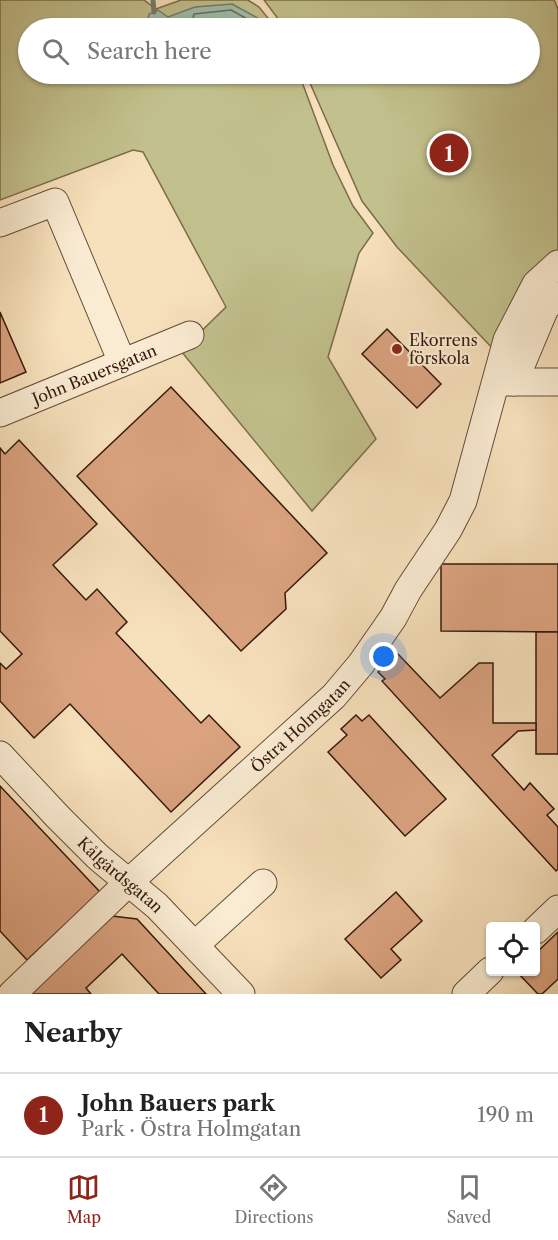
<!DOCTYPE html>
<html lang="en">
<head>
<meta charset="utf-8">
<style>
  body { margin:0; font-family:"Libre Caslon Text",serif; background:#f2f2f2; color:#222 }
  .controls { position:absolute; right:18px; bottom:18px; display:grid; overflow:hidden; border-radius:6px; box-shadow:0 2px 4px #0004 }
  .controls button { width:54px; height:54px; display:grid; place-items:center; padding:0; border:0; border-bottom:2px solid #e0e0e0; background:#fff; color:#222; font:30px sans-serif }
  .you { position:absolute; left:384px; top:657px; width:21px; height:21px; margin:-15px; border:4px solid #fff; border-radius:50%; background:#1a73e8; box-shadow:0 0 0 9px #1a73e833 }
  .badge { display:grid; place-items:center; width:39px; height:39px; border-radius:50%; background:#8f2418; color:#fff; font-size:20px; font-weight:700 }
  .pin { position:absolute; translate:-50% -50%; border:3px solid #fff; box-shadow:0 2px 6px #0006 }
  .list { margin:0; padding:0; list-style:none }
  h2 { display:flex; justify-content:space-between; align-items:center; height:78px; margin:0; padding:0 24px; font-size:26px }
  h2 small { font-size:20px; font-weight:400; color:#767676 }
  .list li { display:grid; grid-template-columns:39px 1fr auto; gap:18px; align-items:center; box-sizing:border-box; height:84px; padding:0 24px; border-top:2px solid #e0e0e0 }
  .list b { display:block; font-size:22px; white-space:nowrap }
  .list p { margin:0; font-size:20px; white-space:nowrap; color:#767676 }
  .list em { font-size:20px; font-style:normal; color:#767676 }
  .icon { flex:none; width:33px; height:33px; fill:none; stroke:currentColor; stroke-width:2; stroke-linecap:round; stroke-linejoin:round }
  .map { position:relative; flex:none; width:558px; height:994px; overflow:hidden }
  .search { position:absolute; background:#fff; box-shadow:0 2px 4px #0004; left:18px; right:18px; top:18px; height:66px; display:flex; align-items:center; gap:15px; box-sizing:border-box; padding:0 21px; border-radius:33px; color:#767676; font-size:22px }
  .sheet { height:162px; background:#fff }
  nav { display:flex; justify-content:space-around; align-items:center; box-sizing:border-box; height:84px; border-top:2px solid #e0e0e0; background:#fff; font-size:16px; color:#767676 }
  nav a { display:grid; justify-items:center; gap:3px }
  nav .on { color:#8f2418 }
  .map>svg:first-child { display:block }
  .green { fill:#c2c18d; stroke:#7c6c4c; stroke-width:1.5 }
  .water { fill:#9ebead; stroke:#747c6d; stroke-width:1.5 }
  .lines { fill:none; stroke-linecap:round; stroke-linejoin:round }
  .shore { stroke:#6a6b5c; stroke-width:1.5 }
  .stream { stroke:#747c6d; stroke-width:5 }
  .building { fill:#dba380; stroke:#35180c; stroke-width:1.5 }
  .minor-casing { stroke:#664a38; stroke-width:29 }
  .minor { stroke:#faecd3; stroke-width:27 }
  .poi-dot { fill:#8f2418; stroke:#faecd3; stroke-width:2 }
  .labels { text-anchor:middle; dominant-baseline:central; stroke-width:4.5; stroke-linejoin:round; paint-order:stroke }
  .poi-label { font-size:16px; fill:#35180c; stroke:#faecd3; text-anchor:start }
  .street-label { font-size:16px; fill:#35180c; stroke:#faecd3 }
</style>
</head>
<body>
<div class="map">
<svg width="558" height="994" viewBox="0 0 558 994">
  <rect width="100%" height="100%" fill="#f7e1bc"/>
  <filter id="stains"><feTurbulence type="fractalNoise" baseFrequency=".00333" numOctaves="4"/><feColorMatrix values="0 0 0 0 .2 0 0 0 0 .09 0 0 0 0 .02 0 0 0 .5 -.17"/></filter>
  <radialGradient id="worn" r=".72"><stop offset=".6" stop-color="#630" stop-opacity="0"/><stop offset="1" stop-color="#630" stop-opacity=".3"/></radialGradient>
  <g class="green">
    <path d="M 0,0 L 144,0 L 156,9 L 181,0 L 248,0 L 259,7 L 276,28 L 28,28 L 28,74 L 299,74 L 333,165 L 353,206 L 373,233 L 359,253 L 328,357 L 376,439 L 312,511 L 181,351 L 226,307 L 143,152 L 133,150 L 0,200 Z"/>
    <path d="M 264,0 L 554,0 L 558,9 L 558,254 L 495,351 L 397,247 L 362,201 L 306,74 L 530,74 L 530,28 L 285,28 Z"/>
  </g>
  <path class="water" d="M 232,4 L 263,21 L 268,28 L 202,28 C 182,21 168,36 147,23 L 149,14 L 158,10 L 168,17 L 195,7 Z"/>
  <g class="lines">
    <path class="shore" d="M 201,28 L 200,22 L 193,18 L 194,14 L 231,10 L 258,25 L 261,28"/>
    <path class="stream" d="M 153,0 L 154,12"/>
  </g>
  <g class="building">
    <path d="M 0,312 L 26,372 L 0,383 Z"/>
    <path d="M 387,329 L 441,384 L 417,408 L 362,354 Z"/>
    <path d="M 171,387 L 327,553 L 285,593 L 286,609 L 241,651 L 77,476 Z"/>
    <path d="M 19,440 L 97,524 L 53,565 L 86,600 L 97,589 L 127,622 L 116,633 L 201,723 L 209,715 L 240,747 L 171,812 L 70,704 L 34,738 L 0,701 L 0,663 L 6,669 L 22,654 L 0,631 L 0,448 L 5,454 Z"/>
    <path d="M 441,564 L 558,564 L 558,632 L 441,631 Z"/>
    <rect x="536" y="632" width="22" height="122"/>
    <path d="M 398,654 L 440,698 L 479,663 L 493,663 L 493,723 L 536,723 L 536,730 L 518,731 L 492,755 L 524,790 L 530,783 L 554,809 L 547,815 L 558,827 L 558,869 L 556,871 L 382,681 L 385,679 L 378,672 Z"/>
    <path d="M 356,715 L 362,721 L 369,715 L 446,799 L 405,836 L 328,752 L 347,735 L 341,729 Z"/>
    <path d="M 0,786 L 100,892 L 27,960 L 0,931 Z"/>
    <path d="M 396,892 L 422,921 L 391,949 L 401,960 L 381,978 L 345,939 Z"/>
    <path d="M 112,916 L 137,919 L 206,994 L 159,994 L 122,954 L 86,988 L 91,994 L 29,994 Z"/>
    <path d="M 558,932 L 558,979 L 542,994 L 538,994 L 517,972 L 536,972 L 536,953 Z"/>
  </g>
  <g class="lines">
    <g class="minor-casing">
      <g id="minor">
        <path d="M 0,223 L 55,202 L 122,362"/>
        <path d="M 499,382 L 558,382"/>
        <path d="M 514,382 L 545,308 L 558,296"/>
        <path id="s1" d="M 0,413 L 190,335"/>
        <path id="s2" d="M 0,755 L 58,817 L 98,857 L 157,906 L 241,994"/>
        <path d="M 536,930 L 558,909"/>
        <path d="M 195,945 L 263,883"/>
        <path id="s3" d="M 12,994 L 129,882 L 334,696 L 361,664 L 393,618 L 408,590 L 448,530 L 463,501 L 507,340 L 536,284 L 558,264"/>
        <path d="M 466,994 L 490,971"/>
      </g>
    </g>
    <use href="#minor" class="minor"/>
  </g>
  <circle class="poi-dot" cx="397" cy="349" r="6"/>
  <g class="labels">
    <g class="poi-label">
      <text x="409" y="340">Ekorrens<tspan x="409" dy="18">förskola</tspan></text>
    </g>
    <g class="street-label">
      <text stroke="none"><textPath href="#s1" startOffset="102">John Bauersgatan</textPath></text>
      <text stroke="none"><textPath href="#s3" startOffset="394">Östra Holmgatan</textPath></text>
      <text stroke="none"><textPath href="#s2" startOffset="170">Kålgårdsgatan</textPath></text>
    </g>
  </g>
  <rect width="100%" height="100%" filter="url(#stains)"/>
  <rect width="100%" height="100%" fill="url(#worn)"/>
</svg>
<div class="controls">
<button><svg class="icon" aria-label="locate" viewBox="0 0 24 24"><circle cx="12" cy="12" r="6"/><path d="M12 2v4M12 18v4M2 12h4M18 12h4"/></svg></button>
</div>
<div class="you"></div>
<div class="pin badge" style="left:449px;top:153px">1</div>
<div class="search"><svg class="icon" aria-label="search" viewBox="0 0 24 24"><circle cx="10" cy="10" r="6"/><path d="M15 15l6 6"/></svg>Search here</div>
</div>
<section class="sheet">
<h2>Nearby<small></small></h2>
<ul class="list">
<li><span class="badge">1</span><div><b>John Bauers park</b><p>Park · Östra Holmgatan</p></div><em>190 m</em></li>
</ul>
</section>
<nav>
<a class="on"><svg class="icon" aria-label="map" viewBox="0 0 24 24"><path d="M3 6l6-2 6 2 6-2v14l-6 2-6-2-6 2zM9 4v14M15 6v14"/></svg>Map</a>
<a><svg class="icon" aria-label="directions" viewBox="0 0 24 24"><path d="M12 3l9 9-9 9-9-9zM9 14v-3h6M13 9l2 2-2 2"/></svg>Directions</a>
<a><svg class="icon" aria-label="saved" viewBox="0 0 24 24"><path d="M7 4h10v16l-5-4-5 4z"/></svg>Saved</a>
</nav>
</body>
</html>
